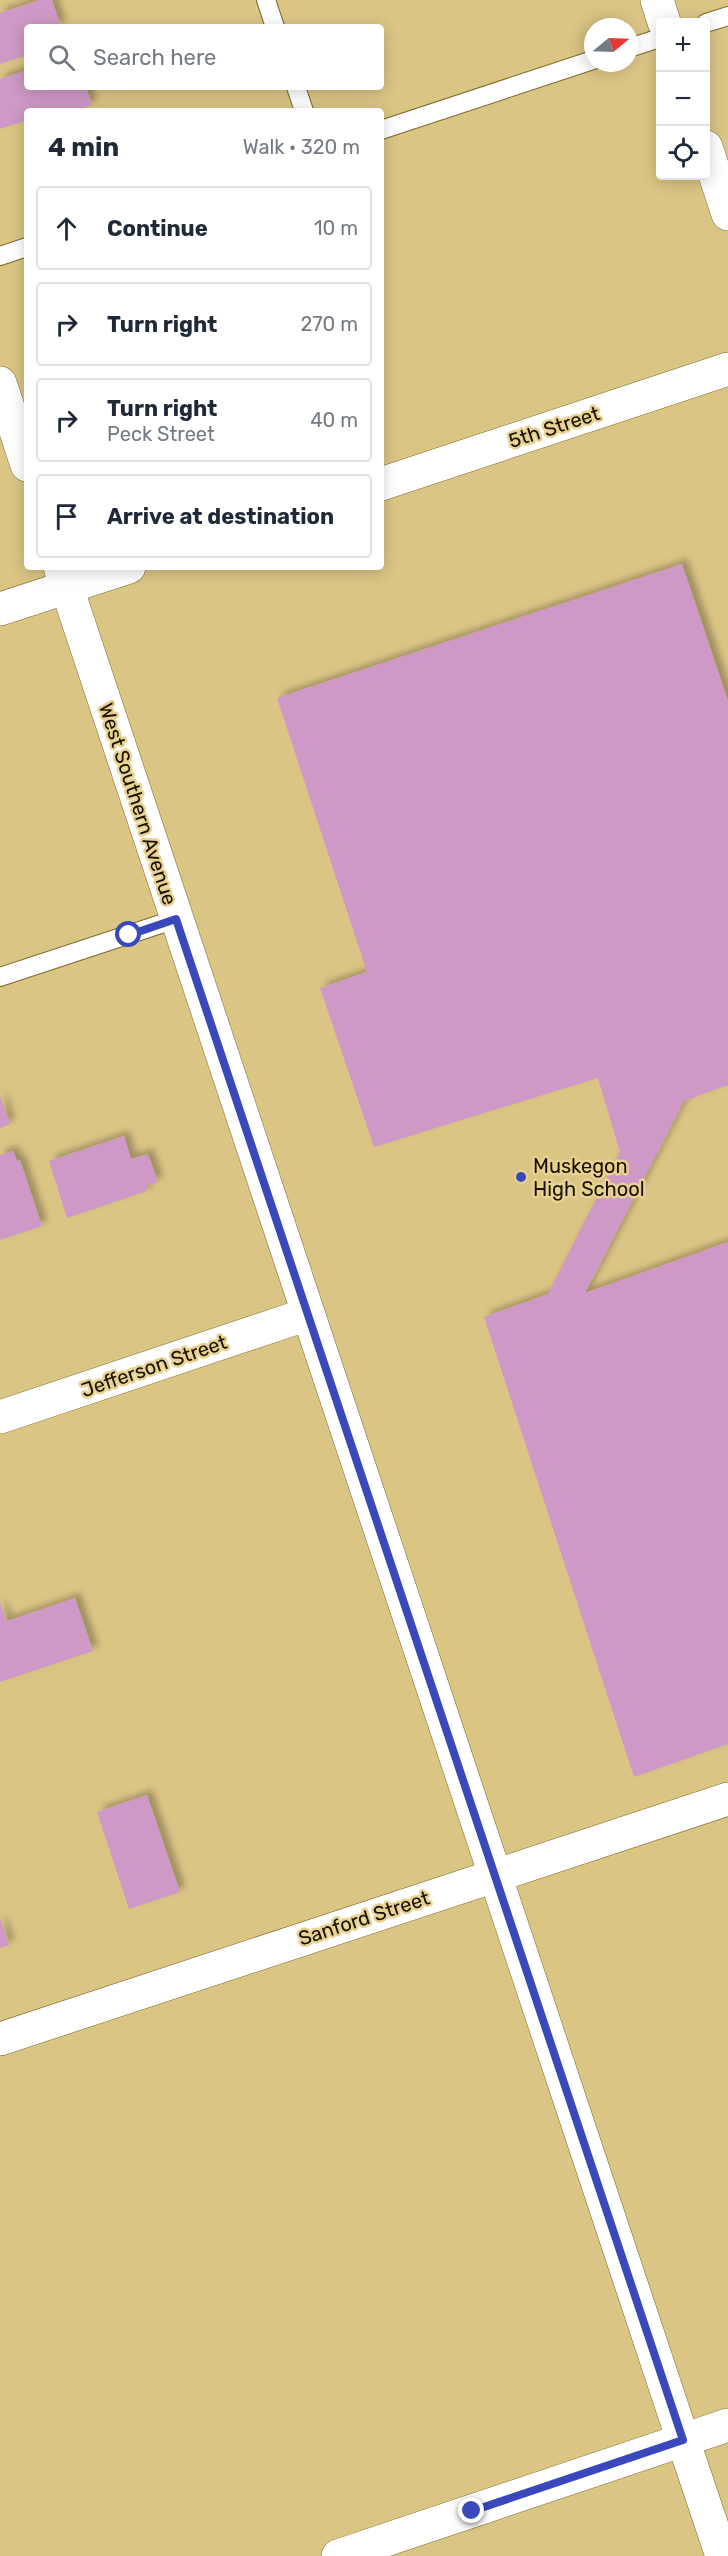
<!DOCTYPE html>
<html lang="en">
<head>
<meta charset="utf-8">
<style>
  body { margin:0; font-family:Rubik,sans-serif; background:#f2f2f3; color:#1f2937 }
  .controls { position:absolute; right:18px; top:18px; display:grid; overflow:hidden; border-radius:6px; box-shadow:0 3px 15px #0003 }
  .controls button { width:54px; height:54px; display:grid; place-items:center; padding:0; border:0; border-bottom:2px solid #e0e1e3; background:#fff; color:#1f2937; font:30px sans-serif }
  .compass { position:absolute; left:584px; top:18px; width:54px; height:54px; border-radius:50%; background:#fff; box-shadow:0 3px 15px #0003; rotate:71deg }
  .stop { position:absolute; width:18px; height:18px; margin:-14px; border:4px solid #3948bb; border-radius:50%; background:#fff }
  .stop.end { background:#3948bb; border-color:#fff; box-shadow:0 2px 6px #0008 }
  .list { margin:0; padding:0; list-style:none }
  h2 { display:flex; justify-content:space-between; align-items:center; height:78px; margin:0; padding:0 24px; font-size:26px }
  h2 small { font-size:20px; font-weight:400; color:#747a83 }
  .list li { display:grid; grid-template-columns:39px 1fr auto; gap:18px; align-items:center; box-sizing:border-box; height:84px; margin:0 12px 12px; padding:0 12px; border:2px solid #e0e1e3; border-radius:6px }
  .list b { display:block; font-size:22px; white-space:nowrap }
  .list p { margin:0; font-size:20px; white-space:nowrap; color:#747a83 }
  .list em { font-size:20px; font-style:normal; color:#747a83 }
  .icon { flex:none; width:33px; height:33px; fill:none; stroke:currentColor; stroke-width:2; stroke-linecap:round; stroke-linejoin:round }
  .map { position:relative; flex:none; width:728px; height:2556px; overflow:hidden }
  .search { position:absolute; background:#fff; box-shadow:0 3px 15px #0003; left:24px; top:24px; width:360px; height:66px; display:flex; align-items:center; gap:15px; box-sizing:border-box; padding:0 21px; border-radius:6px; color:#747a83; font-size:22px }
  .panel { position:absolute; background:#fff; box-shadow:0 3px 15px #0003; left:24px; top:108px; width:360px; height:462px; border-radius:6px }
  .map>svg:first-child { display:block }
  .building { fill:#ce99c6; filter:url(#shadow) }
  .lines { fill:none; stroke-linecap:round; stroke-linejoin:round }
  .lane-casing { stroke:#7c6828; stroke-width:20 }
  .street-casing { stroke:#7c6828; stroke-width:34 }
  .secondary-casing { stroke:#7c6828; stroke-width:34 }
  .lane { stroke:#fff; stroke-width:18 }
  .street { stroke:#fff; stroke-width:33 }
  .secondary { stroke:#fff; stroke-width:33 }
  .route { stroke:#3948bb; stroke-width:8 }
  .poi-dot { fill:#3948bb; stroke:#e8d292; stroke-width:2 }
  .labels { text-anchor:middle; dominant-baseline:central; stroke-width:5; stroke-linejoin:round; paint-order:stroke }
  .street-label { font-size:20px; fill:#181000; stroke:#e8d292 }
  .poi-label { font-size:20px; fill:#181000; stroke:#e8d292; text-anchor:start }
</style>
</head>
<body>
<div class="map">
<svg width="728" height="2556" viewBox="0 0 728 2556">
  <defs>
    <filter id="shadow"><feDropShadow dx="5.5" dy="-5.5" stdDeviation="3" flood-color="#0004"/></filter>
  </defs>
  <rect width="100%" height="100%" fill="#dbc585"/>
  <g class="building">
    <path d="M 40,0 L 52,0 L 61,27 L 27,27 L 27,55 L 0,64 L 0,13 Z"/>
    <path d="M 27,70 L 27,87 L 86,87 L 92,105 L 73,111 L 27,111 L 27,120 L 0,129 L 0,79 Z"/>
    <path d="M 682,564 L 728,701 L 728,1085 L 684,1101 L 585,1293 L 728,1242 L 728,1744 L 634,1777 L 484,1317 L 548,1294 L 620,1152 L 598,1078 L 374,1147 L 320,988 L 367,972 L 277,698 Z"/>
    <path d="M 0,1096 L 10,1124 L 0,1128 Z"/>
    <path d="M 124,1136 L 131,1159 L 148,1154 L 158,1182 L 146,1186 L 147,1191 L 67,1218 L 49,1161 Z"/>
    <path d="M 13,1151 L 17,1161 L 20,1160 L 42,1226 L 0,1240 L 0,1155 Z"/>
    <path d="M 75,1598 L 93,1651 L 0,1682 L 0,1603 L 7,1621 Z"/>
    <path d="M 147,1795 L 180,1892 L 129,1909 L 97,1812 Z"/>
    <path d="M 0,1918 L 9,1945 L 0,1948 Z"/>
  </g>
  <g class="lines">
    <g class="lane-casing">
      <g id="lane">
        <path d="M 266,0 L 275,27"/>
        <path d="M 706,23 L 728,16"/>
        <path d="M 629,48 L 660,38"/>
        <path d="M 296,87 L 304,111"/>
        <path d="M 381,130 L 593,60"/>
        <path d="M 0,256 L 27,247"/>
        <path d="M 0,977 L 176,919"/>
      </g>
    </g>
    <g class="street-casing">
      <g id="street">
        <path d="M 657,0 L 664,22"/>
        <path d="M 706,147 L 728,214"/>
        <path d="M 381,484 L 728,369"/>
        <path d="M 0,609 L 129,567"/>
        <path d="M 0,1417 L 308,1314"/>
        <path d="M 683,2440 L 722,2556"/>
      </g>
    </g>
    <g class="secondary-casing">
      <g id="secondary">
        <path d="M 0,383 L 27,465"/>
        <path d="M 60,567 L 683,2440"/>
        <path d="M 0,2039 L 728,1799"/>
        <path d="M 338,2556 L 728,2425"/>
      </g>
    </g>
    <use href="#lane" class="lane"/>
    <use href="#street" class="street"/>
    <use href="#secondary" class="secondary"/>
  </g>
  <g class="lines">
    <path class="route" d="M 129,935 L 176,919 L 683,2440 L 472,2511"/>
  </g>
  <circle class="poi-dot" cx="521" cy="1177" r="6"/>
  <g class="labels">
    <g class="street-label">
      <text transform="translate(554 427) rotate(-18)">5th Street</text>
      <text transform="translate(138 804) rotate(72)">West Southern Avenue</text>
      <text transform="translate(154 1366) rotate(-19)">Jefferson Street</text>
      <text transform="translate(364 1918) rotate(-18)">Sanford Street</text>
    </g>
    <g class="poi-label">
      <text x="533" y="1166">Muskegon<tspan x="533" dy="23">High School</tspan></text>
    </g>
  </g>
</svg>
<div class="controls">
<button>+</button>
<button>−</button>
<button><svg class="icon" aria-label="locate" viewBox="0 0 24 24"><circle cx="12" cy="12" r="6"/><path d="M12 2v4M12 18v4M2 12h4M18 12h4"/></svg></button>
</div>
<svg class="compass" viewBox="-18 -18 36 36"><path d="M0-13l5 13h-10z" fill="#e53935"/><path d="M0 13l5-13h-10z" fill="#747a83"/></svg>
<div class="stop" style="left:129px;top:935px"></div>
<div class="stop end" style="left:472px;top:2511px"></div>
<div class="search"><svg class="icon" aria-label="search" viewBox="0 0 24 24"><circle cx="10" cy="10" r="6"/><path d="M15 15l6 6"/></svg>Search here</div>
<section class="panel">
<h2>4 min<small>Walk · 320 m</small></h2>
<ul class="list">
<li><svg class="icon" aria-label="ahead" viewBox="0 0 24 24"><path d="M12 20V5M6 11l6-6 6 6"/></svg><div><b>Continue</b></div><em>10 m</em></li>
<li><svg class="icon" aria-label="right" viewBox="0 0 24 24"><path d="M7 20v-9h11M14 6l5 5-5 5"/></svg><div><b>Turn right</b></div><em>270 m</em></li>
<li><svg class="icon" aria-label="right" viewBox="0 0 24 24"><path d="M7 20v-9h11M14 6l5 5-5 5"/></svg><div><b>Turn right</b><p>Peck Street</p></div><em>40 m</em></li>
<li><svg class="icon" aria-label="arrive" viewBox="0 0 24 24"><path d="M6 21V4h12l-3 4 3 4H6"/></svg><div><b>Arrive at destination</b></div></li>
</ul>
</section>
</div>
</body>
</html>
